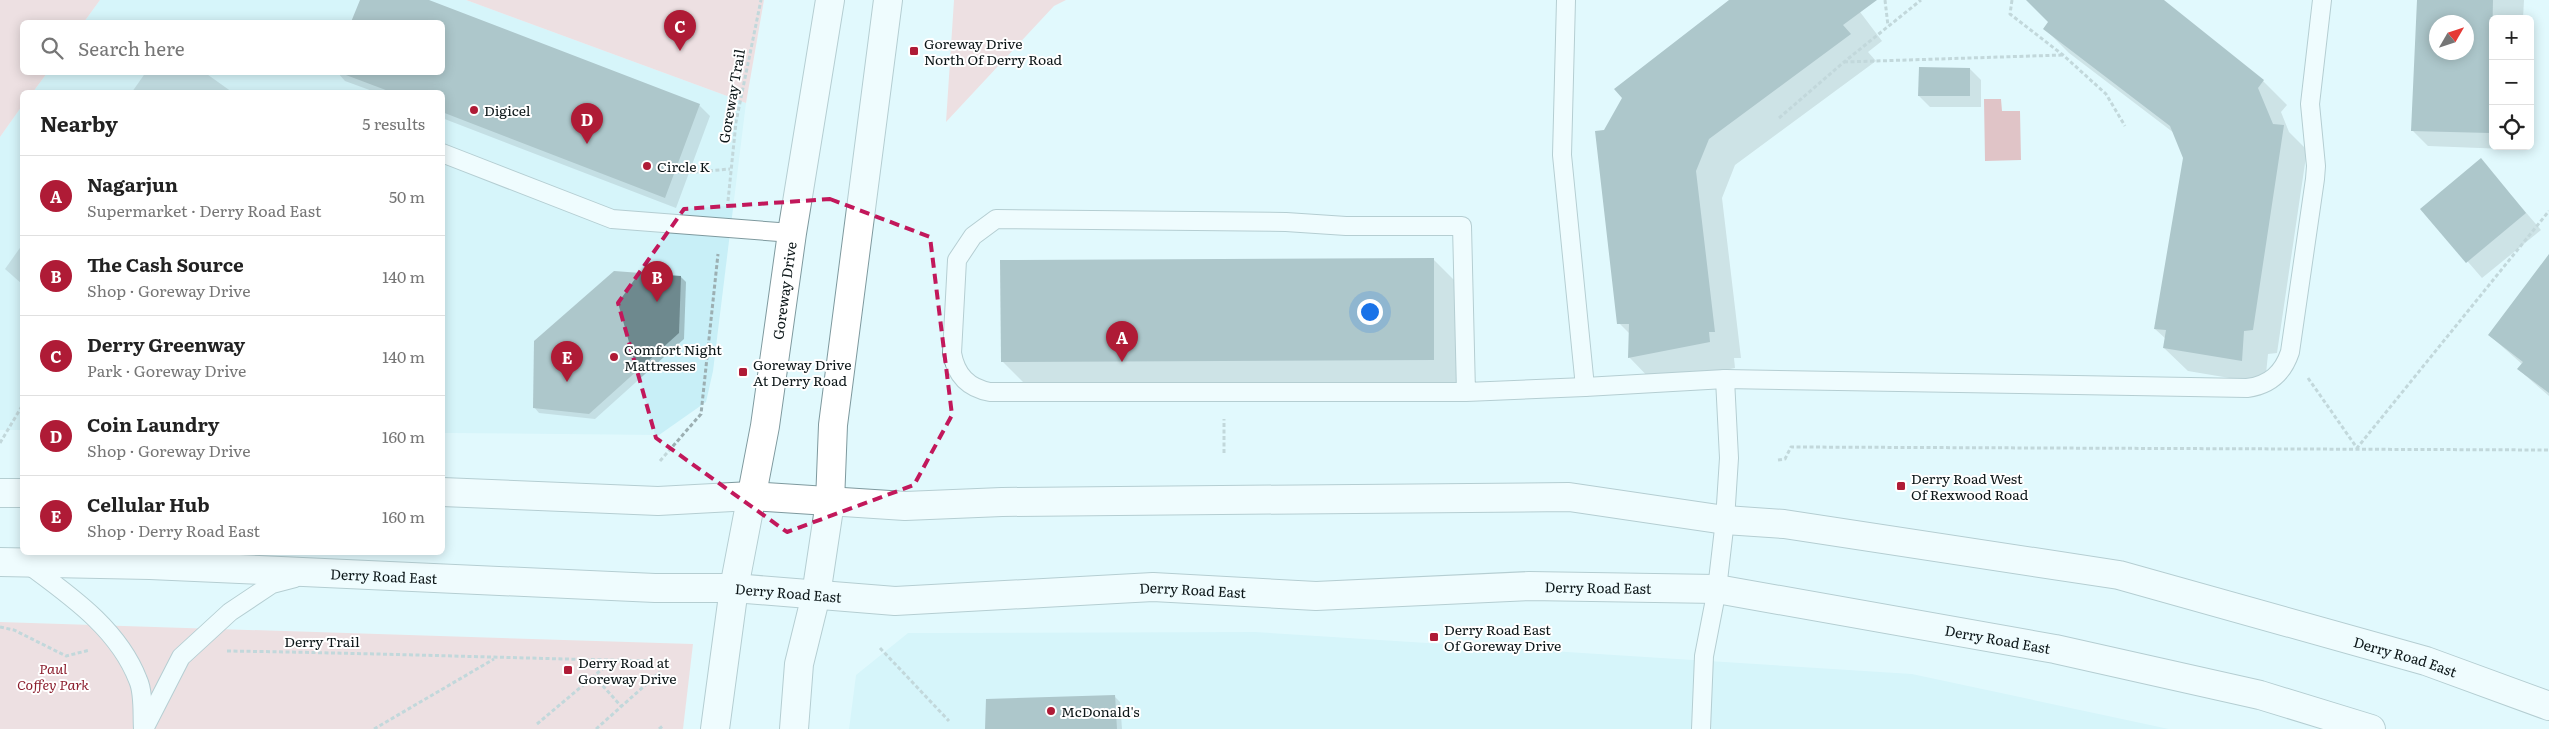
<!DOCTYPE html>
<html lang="en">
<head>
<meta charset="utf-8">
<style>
  body { margin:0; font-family:Literata,serif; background:#f2f2f2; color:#222 }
  .controls { position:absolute; right:15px; top:15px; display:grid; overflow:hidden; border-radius:8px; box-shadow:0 2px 12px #0003 }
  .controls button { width:45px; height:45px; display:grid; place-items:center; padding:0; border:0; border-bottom:1px solid #e0e0e0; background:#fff; color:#222; font:25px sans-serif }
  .compass { position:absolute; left:2429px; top:15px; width:45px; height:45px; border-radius:50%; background:#fff; box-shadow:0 2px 12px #0003; rotate:51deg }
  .you { position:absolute; left:1369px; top:311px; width:18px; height:18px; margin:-12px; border:4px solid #fff; border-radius:50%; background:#1a73e8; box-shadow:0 0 0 8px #1a73e833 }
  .badge { display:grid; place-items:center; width:32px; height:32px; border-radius:50%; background:#af1b36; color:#fff; font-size:16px; font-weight:700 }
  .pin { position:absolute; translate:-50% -41px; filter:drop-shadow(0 1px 2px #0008) }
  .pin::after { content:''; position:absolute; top:26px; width:18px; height:15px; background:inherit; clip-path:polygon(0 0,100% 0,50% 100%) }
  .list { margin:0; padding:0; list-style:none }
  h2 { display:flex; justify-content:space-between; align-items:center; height:65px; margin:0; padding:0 20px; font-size:21px }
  h2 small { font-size:16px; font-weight:400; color:#767676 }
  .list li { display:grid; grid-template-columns:32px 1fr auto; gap:15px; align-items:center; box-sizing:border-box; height:80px; padding:0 20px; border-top:1px solid #e0e0e0 }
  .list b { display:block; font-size:19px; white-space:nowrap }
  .list p { margin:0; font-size:16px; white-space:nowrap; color:#767676 }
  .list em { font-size:16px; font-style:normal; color:#767676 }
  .icon { flex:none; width:28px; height:28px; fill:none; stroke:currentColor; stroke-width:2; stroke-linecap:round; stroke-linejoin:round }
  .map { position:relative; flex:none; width:2549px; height:729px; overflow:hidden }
  .search { position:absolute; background:#fff; box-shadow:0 2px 12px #0003; left:20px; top:20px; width:425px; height:55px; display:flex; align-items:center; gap:12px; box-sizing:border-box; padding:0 18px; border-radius:8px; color:#767676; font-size:19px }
  .panel { position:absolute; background:#fff; box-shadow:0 2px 12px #0003; left:20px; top:90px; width:425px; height:465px; border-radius:8px }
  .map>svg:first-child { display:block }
  .built { fill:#c8eff7 }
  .green { fill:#fac2c2 }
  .water { fill:#de8385 }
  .shadow { fill:#0003; fill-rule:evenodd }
  .building { fill:#6e898e; fill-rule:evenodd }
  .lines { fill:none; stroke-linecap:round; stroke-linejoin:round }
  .lane-casing { stroke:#7e999e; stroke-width:20 }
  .secondary-casing { stroke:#7e999e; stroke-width:30 }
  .path { stroke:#9cafb2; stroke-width:3; stroke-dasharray:4 2.5; stroke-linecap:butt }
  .lane { stroke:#fff; stroke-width:18 }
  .secondary { stroke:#fff; stroke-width:28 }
  .marked { fill:none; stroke:#c2185b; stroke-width:4; stroke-dasharray:10 6; stroke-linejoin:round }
  .poi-dot { fill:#af1b36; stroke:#fff; stroke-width:2 }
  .labels { text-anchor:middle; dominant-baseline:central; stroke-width:4; stroke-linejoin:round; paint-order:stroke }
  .poi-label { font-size:14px; fill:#0c1618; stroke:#fff; text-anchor:start }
  .street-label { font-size:14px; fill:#0c1618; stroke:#fff }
  .park-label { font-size:14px; font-style:italic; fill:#8c1f2e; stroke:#fff }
</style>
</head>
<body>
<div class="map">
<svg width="2549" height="729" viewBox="0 0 2549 729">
  <rect width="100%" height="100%" fill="#e1f9fd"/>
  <g class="built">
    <path d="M 100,0 L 466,0 L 746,103 L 713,371 L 706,402 L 659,435 L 443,433 L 442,92 L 33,92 L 47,73 L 442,72 L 442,22 L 84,22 Z"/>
    <path d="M 22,106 L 22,430 L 0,430 L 0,137 Z"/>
    <path d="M 1255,632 L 1912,674 L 2169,729 L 849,729 L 856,675 L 908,633 Z"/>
  </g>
  <g class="green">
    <path d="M 0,0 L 100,0 L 84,22 L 22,22 L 22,72 L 47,73 L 33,92 L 22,92 L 22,106 L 0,137 Z"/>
    <path d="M 466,0 L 764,0 L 746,103 Z"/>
    <path d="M 954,0 L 1066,0 L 1054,6 L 946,122 Z"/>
    <path d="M 0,622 L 693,644 L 683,729 L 0,729 Z"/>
  </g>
  <path class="water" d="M 1984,99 L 2001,99 L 2002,111 L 2020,111 L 2021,160 L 1985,161 Z"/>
  <g class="shadow">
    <path d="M 361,0 L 425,0 L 699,105 L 710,116 L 676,208 L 442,118 L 442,92 L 375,92 L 345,81 L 337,72 L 442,72 L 442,22 L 352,22 Z"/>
    <path d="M 1731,0 L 1851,0 L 1882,41 L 1868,52 L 1876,61 L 1735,165 L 1722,198 L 1741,358 L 1734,358 L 1735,368 L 1655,384 L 1629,357 L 1630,334 L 1619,323 L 1605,131 Z"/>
    <path d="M 2046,0 L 2162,0 L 2263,81 L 2287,105 L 2281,112 L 2289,132 L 2307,150 L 2277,353 L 2268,354 L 2265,384 L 2188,371 L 2164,348 L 2166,339 L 2155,329 L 2184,158 L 2174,133 L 2069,53 L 2045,29 L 2049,21 Z"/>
    <path d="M 2419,0 L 2524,0 L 2523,19 L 2493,19 L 2493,146 L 2505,146 L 2505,149 L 2428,146 L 2413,131 ZM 2436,22 L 2466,22 L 2466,52 L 2436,52 Z"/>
    <path d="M 1970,69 L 1981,80 L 1981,107 L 1930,107 L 1919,96 Z"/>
    <path d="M 146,72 L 204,72 L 232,92 L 132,92 Z"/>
    <path d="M 2481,160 L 2541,230 L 2482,278 L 2422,209 Z"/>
    <path d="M 22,245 L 22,284 L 5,269 Z"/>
    <path d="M 2549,256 L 2549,396 L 2518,369 L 2522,364 L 2489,335 Z"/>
    <path d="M 1433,259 L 1459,285 L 1460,385 L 1028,387 L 1002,361 Z"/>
    <path d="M 681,277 L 686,282 L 684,339 L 595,419 L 539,413 L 534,407 Z"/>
    <path d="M 1114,696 L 1120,702 L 1122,729 L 986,729 Z"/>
  </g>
  <g class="building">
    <path d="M 360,0 L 429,0 L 700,104 L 665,198 L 442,112 L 442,92 L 391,92 L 338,72 L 442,72 L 442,22 L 351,22 Z"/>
    <path d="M 1729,0 L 1877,0 L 1843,25 L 1851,34 L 1709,139 L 1696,171 L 1715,332 L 1709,332 L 1710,342 L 1628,358 L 1629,324 L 1617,324 L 1595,131 L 1604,130 L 1622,98 L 1614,89 Z"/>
    <path d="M 2026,0 L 2164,0 L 2264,80 L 2258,88 L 2273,124 L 2284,125 L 2253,330 L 2244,331 L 2242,361 L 2163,348 L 2166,330 L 2154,329 L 2183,158 L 2170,126 L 2043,29 L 2048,22 Z"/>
    <path d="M 2417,0 L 2493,0 L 2490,133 L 2411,131 ZM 2436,22 L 2466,22 L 2466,52 L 2436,52 Z"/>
    <path d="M 1919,67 L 1970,68 L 1970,96 L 1918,96 Z"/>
    <path d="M 2481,158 L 2526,213 L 2466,263 L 2420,209 Z"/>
    <path d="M 2549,254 L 2549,393 L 2517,369 L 2523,362 L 2488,335 Z"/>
    <path d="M 1434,258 L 1434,360 L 1001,362 L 1000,260 Z"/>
    <path d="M 614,271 L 681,276 L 679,333 L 589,414 L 533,408 L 534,341 Z"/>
    <path d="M 1115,695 L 1117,729 L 985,729 L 986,699 Z"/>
  </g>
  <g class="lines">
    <g class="lane-casing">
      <g id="lane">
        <path d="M 1566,0 L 1562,155 L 1585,387 L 1725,379 L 2247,388 C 2270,385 2283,373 2290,352 L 2315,179 L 2316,166 L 2310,104 L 2322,0"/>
        <path d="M 442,153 L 612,219 L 792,233"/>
        <path d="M 1466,392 L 1462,226 L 1346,226 L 1286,222 L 996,219 L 973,236 L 957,260 L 952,353 C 956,375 968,388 990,392 L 1466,392 L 1585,387"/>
        <path d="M 26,563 C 69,595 118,628 138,680 C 144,693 142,714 143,729"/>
        <path d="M 144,729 L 181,657 L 230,612 L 272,584 L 295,578"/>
        <path d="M 1701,729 L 1704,656 L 1717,589 L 1725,520 L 1729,458 L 1725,379"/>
      </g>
    </g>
    <g class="secondary-casing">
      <g id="secondary">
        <path id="s1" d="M 442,492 L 658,501 L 751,496 L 905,506 L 1002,502 L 1569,497 L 1725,520 L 1784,524 L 2119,575 L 2426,661 L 2549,706"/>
        <path d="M 0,493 L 22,493"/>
        <path id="s2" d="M 0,562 L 150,565 L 655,588 L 734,588 L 895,601 L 1153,587 L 1316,596 L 1529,586 L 1717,589 L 2055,649 L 2260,695 L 2371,729"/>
        <path id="s3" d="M 715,729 L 734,588 L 765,426 L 792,233 L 830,0"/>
        <path d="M 794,729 L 799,664 L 816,595 L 830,502 L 833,425 L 888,0"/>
      </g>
    </g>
    <g class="path">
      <path d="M 1885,0 L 1888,26"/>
      <path d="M 2012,0 L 2010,14 L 2063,55 L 2106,94 L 2125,126"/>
      <path d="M 1844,62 L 2063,55"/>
      <path d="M 1779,118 L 1844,62 L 1921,0"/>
      <path d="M 683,173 L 730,169"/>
      <path d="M 728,201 L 736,122 L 761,0"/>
      <path d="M 2308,378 L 2357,448 L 2549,211"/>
      <path d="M 0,443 L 22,406"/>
      <path d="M 1224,453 L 1224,419"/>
      <path d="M 1778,460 L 1785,459 L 1791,447 L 2549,450"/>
      <path d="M 660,461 L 701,414 L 718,254"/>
      <path d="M 0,627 L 14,630 L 66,656 L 90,650"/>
      <path d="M 880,648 L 949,721"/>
      <path d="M 227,651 C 369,653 510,658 651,661"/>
      <path d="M 594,676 L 621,706"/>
      <path d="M 537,724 L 613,660"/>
      <path d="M 374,729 L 494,659"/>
      <path d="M 596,729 L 660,672"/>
      <path d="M 659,729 L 664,725"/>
    </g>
    <use href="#lane" class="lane"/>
    <use href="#secondary" class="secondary"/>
  </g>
  <path d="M0 0H2549V729H0ZM 830,199 L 930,237 L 952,415 L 914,485 L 787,532 L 656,438 L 618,303 L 684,209 Z" fill="#e1f9fd" fill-opacity=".55" fill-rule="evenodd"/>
  <path class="marked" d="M 830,199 L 930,237 L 952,415 L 914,485 L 787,532 L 656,438 L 618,303 L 684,209 Z"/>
  <g class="poi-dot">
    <rect x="909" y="46" width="10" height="10" rx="2.5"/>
    <circle cx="474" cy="110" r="5"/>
    <circle cx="647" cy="166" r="5"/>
    <circle cx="614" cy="357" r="5"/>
    <rect x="738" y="367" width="10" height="10" rx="2.5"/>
    <rect x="1896" y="481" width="10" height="10" rx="2.5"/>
    <rect x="1429" y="632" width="10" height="10" rx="2.5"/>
    <rect x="563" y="665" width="10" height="10" rx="2.5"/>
    <circle cx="1051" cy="711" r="5"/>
  </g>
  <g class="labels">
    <g class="poi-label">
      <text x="924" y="43">Goreway Drive<tspan x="924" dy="16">North Of Derry Road</tspan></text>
      <text x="484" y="110">Digicel</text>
      <text x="657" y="166">Circle K</text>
      <text x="624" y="349">Comfort Night<tspan x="624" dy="16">Mattresses</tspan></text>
      <text x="753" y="364">Goreway Drive<tspan x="753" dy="16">At Derry Road</tspan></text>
      <text x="1911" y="478">Derry Road West<tspan x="1911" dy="16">Of Rexwood Road</tspan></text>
      <text x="1444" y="629">Derry Road East<tspan x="1444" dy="16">Of Goreway Drive</tspan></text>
      <text x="578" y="662">Derry Road at<tspan x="578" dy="16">Goreway Drive</tspan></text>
      <text x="1061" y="711">McDonald's</text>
    </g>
    <g class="street-label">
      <text transform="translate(731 96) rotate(-80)">Goreway Trail</text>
      <text stroke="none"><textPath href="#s3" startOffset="444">Goreway Drive</textPath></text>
      <text stroke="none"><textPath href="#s2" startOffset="384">Derry Road East</textPath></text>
      <text stroke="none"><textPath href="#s2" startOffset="1600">Derry Road East</textPath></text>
      <text stroke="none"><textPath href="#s2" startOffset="1194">Derry Road East</textPath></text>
      <text stroke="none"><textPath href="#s2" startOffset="789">Derry Road East</textPath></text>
      <text stroke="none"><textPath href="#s2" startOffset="2004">Derry Road East</textPath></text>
      <text x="322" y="641">Derry Trail</text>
      <text stroke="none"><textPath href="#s1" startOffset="1981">Derry Road East</textPath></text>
    </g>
    <g class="park-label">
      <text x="53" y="668">Paul<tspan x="53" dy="16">Coffey Park</tspan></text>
    </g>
  </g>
</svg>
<div class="controls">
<button>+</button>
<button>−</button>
<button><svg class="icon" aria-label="locate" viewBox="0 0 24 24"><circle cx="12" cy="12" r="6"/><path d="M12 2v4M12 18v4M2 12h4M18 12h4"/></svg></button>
</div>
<svg class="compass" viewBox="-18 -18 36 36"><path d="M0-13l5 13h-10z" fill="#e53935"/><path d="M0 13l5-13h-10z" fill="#767676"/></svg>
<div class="you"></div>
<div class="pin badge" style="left:1122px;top:362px">A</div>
<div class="pin badge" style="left:657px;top:302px">B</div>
<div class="pin badge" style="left:680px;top:51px">C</div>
<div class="pin badge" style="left:587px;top:144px">D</div>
<div class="pin badge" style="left:567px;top:382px">E</div>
<div class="search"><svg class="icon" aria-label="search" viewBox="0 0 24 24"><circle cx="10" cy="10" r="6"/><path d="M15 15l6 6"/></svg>Search here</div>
<section class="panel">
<h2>Nearby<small>5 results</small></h2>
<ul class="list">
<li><span class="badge">A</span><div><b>Nagarjun</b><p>Supermarket · Derry Road East</p></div><em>50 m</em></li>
<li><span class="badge">B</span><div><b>The Cash Source</b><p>Shop · Goreway Drive</p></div><em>140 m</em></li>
<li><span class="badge">C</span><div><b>Derry Greenway</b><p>Park · Goreway Drive</p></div><em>140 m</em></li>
<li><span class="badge">D</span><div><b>Coin Laundry</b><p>Shop · Goreway Drive</p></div><em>160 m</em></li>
<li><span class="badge">E</span><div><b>Cellular Hub</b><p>Shop · Derry Road East</p></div><em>160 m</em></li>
</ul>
</section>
</div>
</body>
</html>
